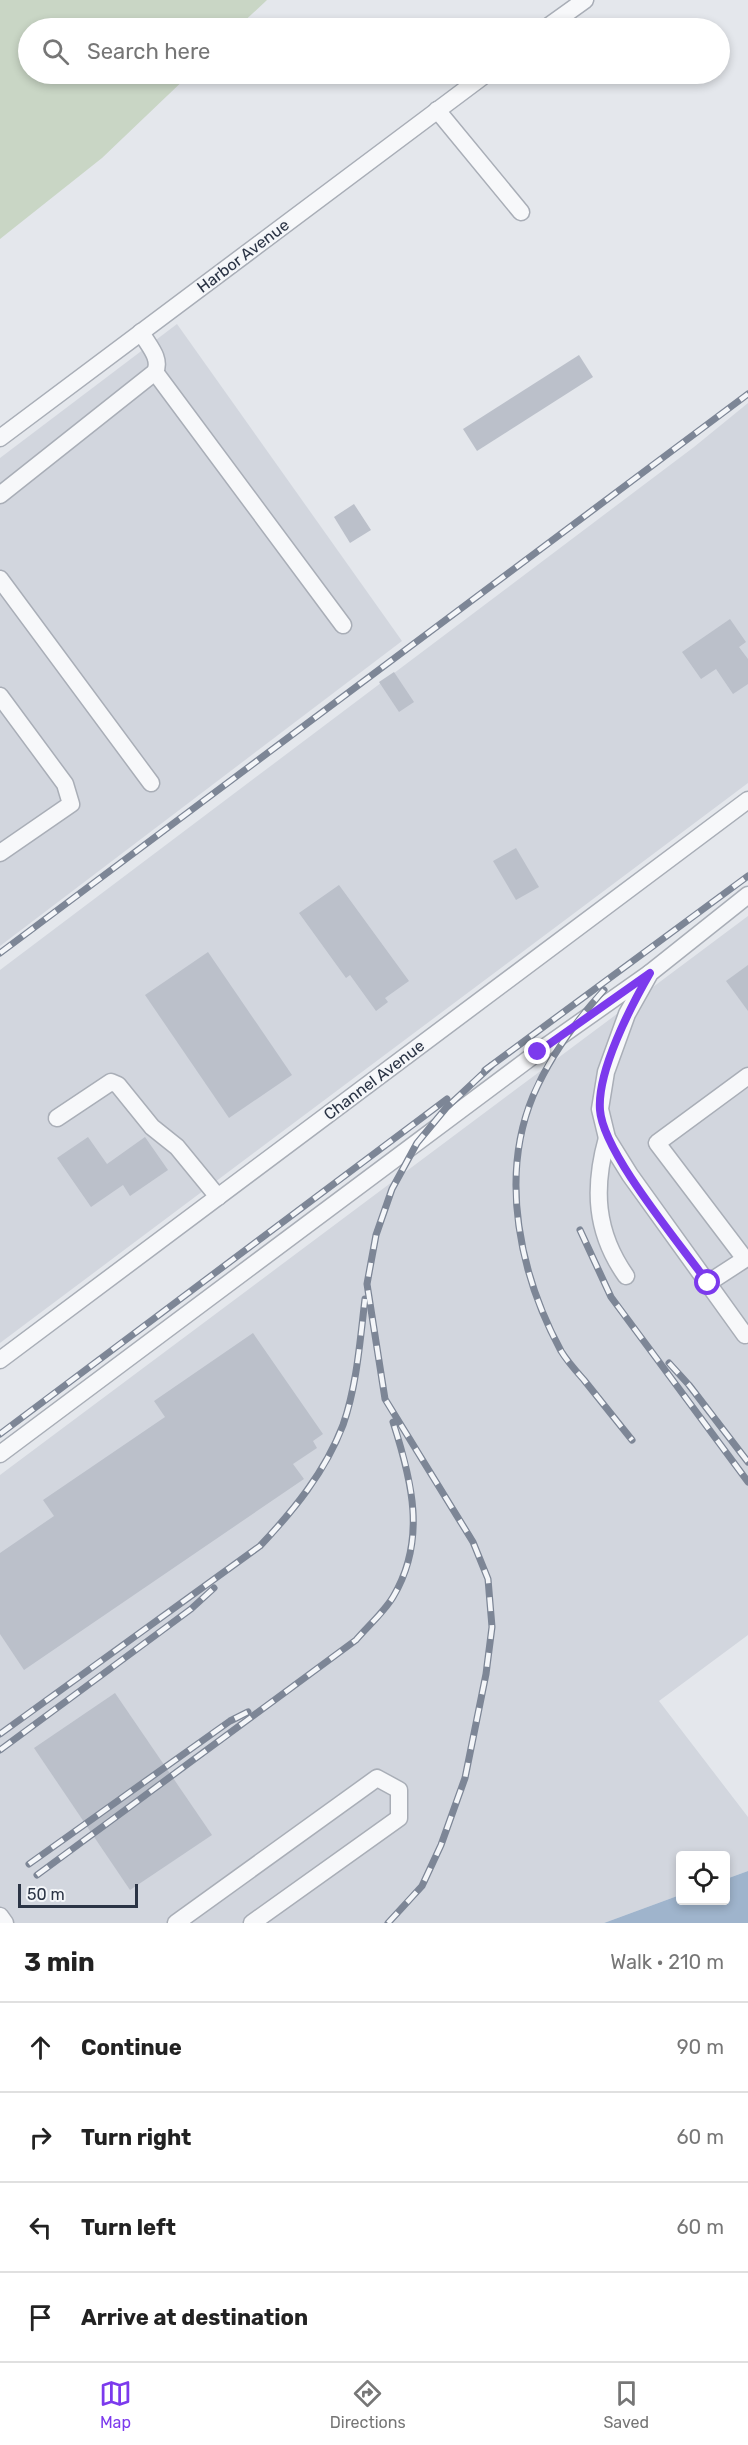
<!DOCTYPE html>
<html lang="en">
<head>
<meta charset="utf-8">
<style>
  body { margin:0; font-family:Rubik,sans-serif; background:#f2f2f2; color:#222 }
  .controls { position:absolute; right:18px; bottom:18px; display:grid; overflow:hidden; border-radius:6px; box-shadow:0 3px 9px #0003 }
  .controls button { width:54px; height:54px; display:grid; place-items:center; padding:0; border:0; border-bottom:2px solid #e0e0e0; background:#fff; color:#222; font:30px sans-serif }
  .scale { position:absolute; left:18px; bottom:15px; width:120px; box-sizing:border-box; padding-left:6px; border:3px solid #2b3445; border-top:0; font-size:16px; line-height:21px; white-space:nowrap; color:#2b3445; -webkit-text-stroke:4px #f4f6f9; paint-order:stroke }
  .stop { position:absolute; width:18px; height:18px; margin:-14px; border:4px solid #7c3aed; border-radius:50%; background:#fff }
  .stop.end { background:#7c3aed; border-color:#fff; box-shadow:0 2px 6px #0008 }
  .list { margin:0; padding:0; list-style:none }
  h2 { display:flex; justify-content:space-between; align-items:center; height:78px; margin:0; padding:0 24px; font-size:26px }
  h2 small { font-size:20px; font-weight:400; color:#767676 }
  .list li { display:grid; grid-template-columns:39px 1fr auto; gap:18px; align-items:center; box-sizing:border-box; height:90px; padding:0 24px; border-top:2px solid #e0e0e0 }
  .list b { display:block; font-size:22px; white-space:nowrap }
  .list em { font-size:20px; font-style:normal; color:#767676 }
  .icon { flex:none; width:33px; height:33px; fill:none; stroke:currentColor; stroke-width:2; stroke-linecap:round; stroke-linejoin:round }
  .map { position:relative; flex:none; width:748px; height:1923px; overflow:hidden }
  .search { position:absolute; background:#fff; box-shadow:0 3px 9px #0003; left:18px; right:18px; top:18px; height:66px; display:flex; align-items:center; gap:15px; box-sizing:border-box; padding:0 21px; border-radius:33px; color:#767676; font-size:22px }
  .sheet { height:438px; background:#fff }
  nav { display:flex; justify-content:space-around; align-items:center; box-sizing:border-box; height:84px; border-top:2px solid #e0e0e0; background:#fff; font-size:16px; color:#767676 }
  nav a { display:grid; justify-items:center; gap:3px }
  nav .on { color:#7c3aed }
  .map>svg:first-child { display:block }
  .built { fill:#d2d6de }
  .green { fill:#c9d6c5 }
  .water { fill:#9fb4cc }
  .building { fill:#bbc0ca }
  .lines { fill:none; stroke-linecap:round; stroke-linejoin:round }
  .minor-casing { stroke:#a9aeb7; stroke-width:19 }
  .minor { stroke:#f7f8fa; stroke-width:16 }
  .rail-casing { stroke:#7d8696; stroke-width:7 }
  .rail { stroke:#f4f6f9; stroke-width:4.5; stroke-dasharray:14; stroke-linecap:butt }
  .route { stroke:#7c3aed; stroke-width:8 }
  .labels { text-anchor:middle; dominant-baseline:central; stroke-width:4.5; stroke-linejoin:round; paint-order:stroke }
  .street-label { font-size:16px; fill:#2b3445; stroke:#f4f6f9 }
</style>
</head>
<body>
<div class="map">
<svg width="748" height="1923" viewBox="0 0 748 1923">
  <rect width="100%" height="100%" fill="#e4e7ec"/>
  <g class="built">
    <path d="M 177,324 L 402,641 L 0,946 L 0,458 Z"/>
    <path d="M 748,403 L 748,783 L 0,1343 L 0,970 L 694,447 Z"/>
    <path d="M 748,916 L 748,1635 L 659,1701 L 748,1817 L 748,1871 L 726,1879 L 726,1856 L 680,1856 L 680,1895 L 604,1923 L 0,1923 L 0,1475 Z"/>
  </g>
  <path class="green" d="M 0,0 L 267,0 L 237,28 L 28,28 L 28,74 L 190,74 L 102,158 L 0,239 Z"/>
  <path class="water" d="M 748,1871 L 748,1923 L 604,1923 L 680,1895 L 680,1900 L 726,1900 L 726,1879 Z"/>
  <g class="building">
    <path d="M 579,355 L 593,377 L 477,451 L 463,429 Z"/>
    <path d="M 354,504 L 371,530 L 350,543 L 334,517 Z"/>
    <path d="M 730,619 L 746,642 L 739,647 L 748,659 L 748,684 L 733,694 L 716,669 L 701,679 L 682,652 Z"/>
    <path d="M 394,672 L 414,702 L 399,712 L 379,682 Z"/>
    <path d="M 516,848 L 539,887 L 516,900 L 493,861 Z"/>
    <path d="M 339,885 L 409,981 L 385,998 L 388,1002 L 376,1011 L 350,975 L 346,978 L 299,913 Z"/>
    <path d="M 208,952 L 292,1075 L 229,1118 L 145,995 Z"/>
    <path d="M 748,965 L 748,1011 L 726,981 Z"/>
    <path d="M 88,1137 L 107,1164 L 145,1137 L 168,1170 L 130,1196 L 123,1185 L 91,1207 L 57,1158 Z"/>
    <path d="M 253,1333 L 323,1434 L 313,1441 L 317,1448 L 293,1464 L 304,1479 L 24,1670 L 0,1634 L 0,1553 L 54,1516 L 43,1500 L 165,1417 L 154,1401 Z"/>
    <path d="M 115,1693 L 212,1835 L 130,1890 L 34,1748 Z"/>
  </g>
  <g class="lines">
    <g class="minor-casing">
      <g id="minor">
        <path d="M 546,28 L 585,0"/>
        <path d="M 437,110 L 521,212"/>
        <path d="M 155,372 L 343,625"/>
        <path d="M 0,438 L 486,74"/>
        <path d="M 0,495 L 155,372 C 162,358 147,344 141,332"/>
        <path d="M 0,579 L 151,783"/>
        <path d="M 0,696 L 65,784 L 71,804 L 0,853"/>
        <path d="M 57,1118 L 111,1082 L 118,1085 L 152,1127 L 177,1147 L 218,1197"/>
        <path d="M 607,1138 C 593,1188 595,1232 626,1276"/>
        <path d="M 708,1283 L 745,1259 L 657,1143 L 748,1076"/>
        <path d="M 745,1335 L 630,1175 L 607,1138 L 600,1109 L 606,1072 L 627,1014 L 650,973 L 748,895"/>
        <path d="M 0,1360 L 748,800"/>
        <path d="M 0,1454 L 538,1052 L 650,973"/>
        <path d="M 0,1916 L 5,1923"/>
        <path d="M 176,1923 L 377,1778 L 399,1790 L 399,1818 L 252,1923"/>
      </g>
    </g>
    <use href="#minor" class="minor"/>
    <g class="rail-casing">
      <g id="rail">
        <path d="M 0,953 L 748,394"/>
        <path d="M 604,990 C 576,1021 550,1056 533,1096 C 499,1178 520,1275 561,1351 C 567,1361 576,1371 584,1380 C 600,1400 616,1420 632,1440"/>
        <path d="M 485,1070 L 748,876"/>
        <path d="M 580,1230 L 611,1297 L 748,1482"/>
        <path d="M 669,1363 L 689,1385 L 748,1462"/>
        <path d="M 0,1434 L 447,1099"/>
        <path d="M 0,1734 L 260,1546 C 294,1510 325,1472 343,1425 C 357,1385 360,1340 365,1299"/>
        <path d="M 0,1750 L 191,1609 L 214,1588"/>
        <path d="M 29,1864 L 230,1721 L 248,1712"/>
        <path d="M 37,1875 L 356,1640 C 368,1626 384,1612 393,1597 C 427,1540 412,1481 393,1422"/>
        <path d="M 388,1923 L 422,1886 L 441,1845 L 465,1778 L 486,1674 L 492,1627 L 488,1579 L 473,1542 L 385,1399 L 367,1284 L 376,1235 L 392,1189 L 417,1143 L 446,1108 L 491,1066"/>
      </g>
    </g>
    <use href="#rail" class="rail"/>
  </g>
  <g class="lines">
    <path class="route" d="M 538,1052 L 650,973 C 631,1006 597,1071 600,1110 C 603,1153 681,1245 708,1283"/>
  </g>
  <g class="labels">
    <g class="street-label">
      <text transform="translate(243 256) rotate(-37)">Harbor Avenue</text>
      <text transform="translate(374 1080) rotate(-37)">Channel Avenue</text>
    </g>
  </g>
</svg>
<div class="controls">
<button><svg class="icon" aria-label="locate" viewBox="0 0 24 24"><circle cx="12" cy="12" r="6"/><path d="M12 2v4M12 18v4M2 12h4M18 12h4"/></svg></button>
</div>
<div class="scale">50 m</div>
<div class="stop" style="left:708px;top:1283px"></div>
<div class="stop end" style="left:538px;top:1052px"></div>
<div class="search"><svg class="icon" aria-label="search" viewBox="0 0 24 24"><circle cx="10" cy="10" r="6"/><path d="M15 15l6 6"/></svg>Search here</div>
</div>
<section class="sheet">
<h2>3 min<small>Walk · 210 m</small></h2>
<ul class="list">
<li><svg class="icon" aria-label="ahead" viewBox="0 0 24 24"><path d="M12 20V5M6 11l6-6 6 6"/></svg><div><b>Continue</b></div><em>90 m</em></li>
<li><svg class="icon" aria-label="right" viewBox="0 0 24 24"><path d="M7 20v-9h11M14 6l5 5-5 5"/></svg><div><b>Turn right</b></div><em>60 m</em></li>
<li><svg class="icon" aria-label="left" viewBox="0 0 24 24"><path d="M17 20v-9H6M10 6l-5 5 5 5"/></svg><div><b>Turn left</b></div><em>60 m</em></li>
<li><svg class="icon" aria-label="arrive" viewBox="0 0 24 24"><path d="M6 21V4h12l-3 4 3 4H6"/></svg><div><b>Arrive at destination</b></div></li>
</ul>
</section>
<nav>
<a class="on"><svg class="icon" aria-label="map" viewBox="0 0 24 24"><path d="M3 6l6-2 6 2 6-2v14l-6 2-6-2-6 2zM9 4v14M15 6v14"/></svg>Map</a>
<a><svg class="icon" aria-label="directions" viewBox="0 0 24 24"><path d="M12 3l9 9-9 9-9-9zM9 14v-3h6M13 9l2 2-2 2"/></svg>Directions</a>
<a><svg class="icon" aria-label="saved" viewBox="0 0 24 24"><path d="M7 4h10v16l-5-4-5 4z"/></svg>Saved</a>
</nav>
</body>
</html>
